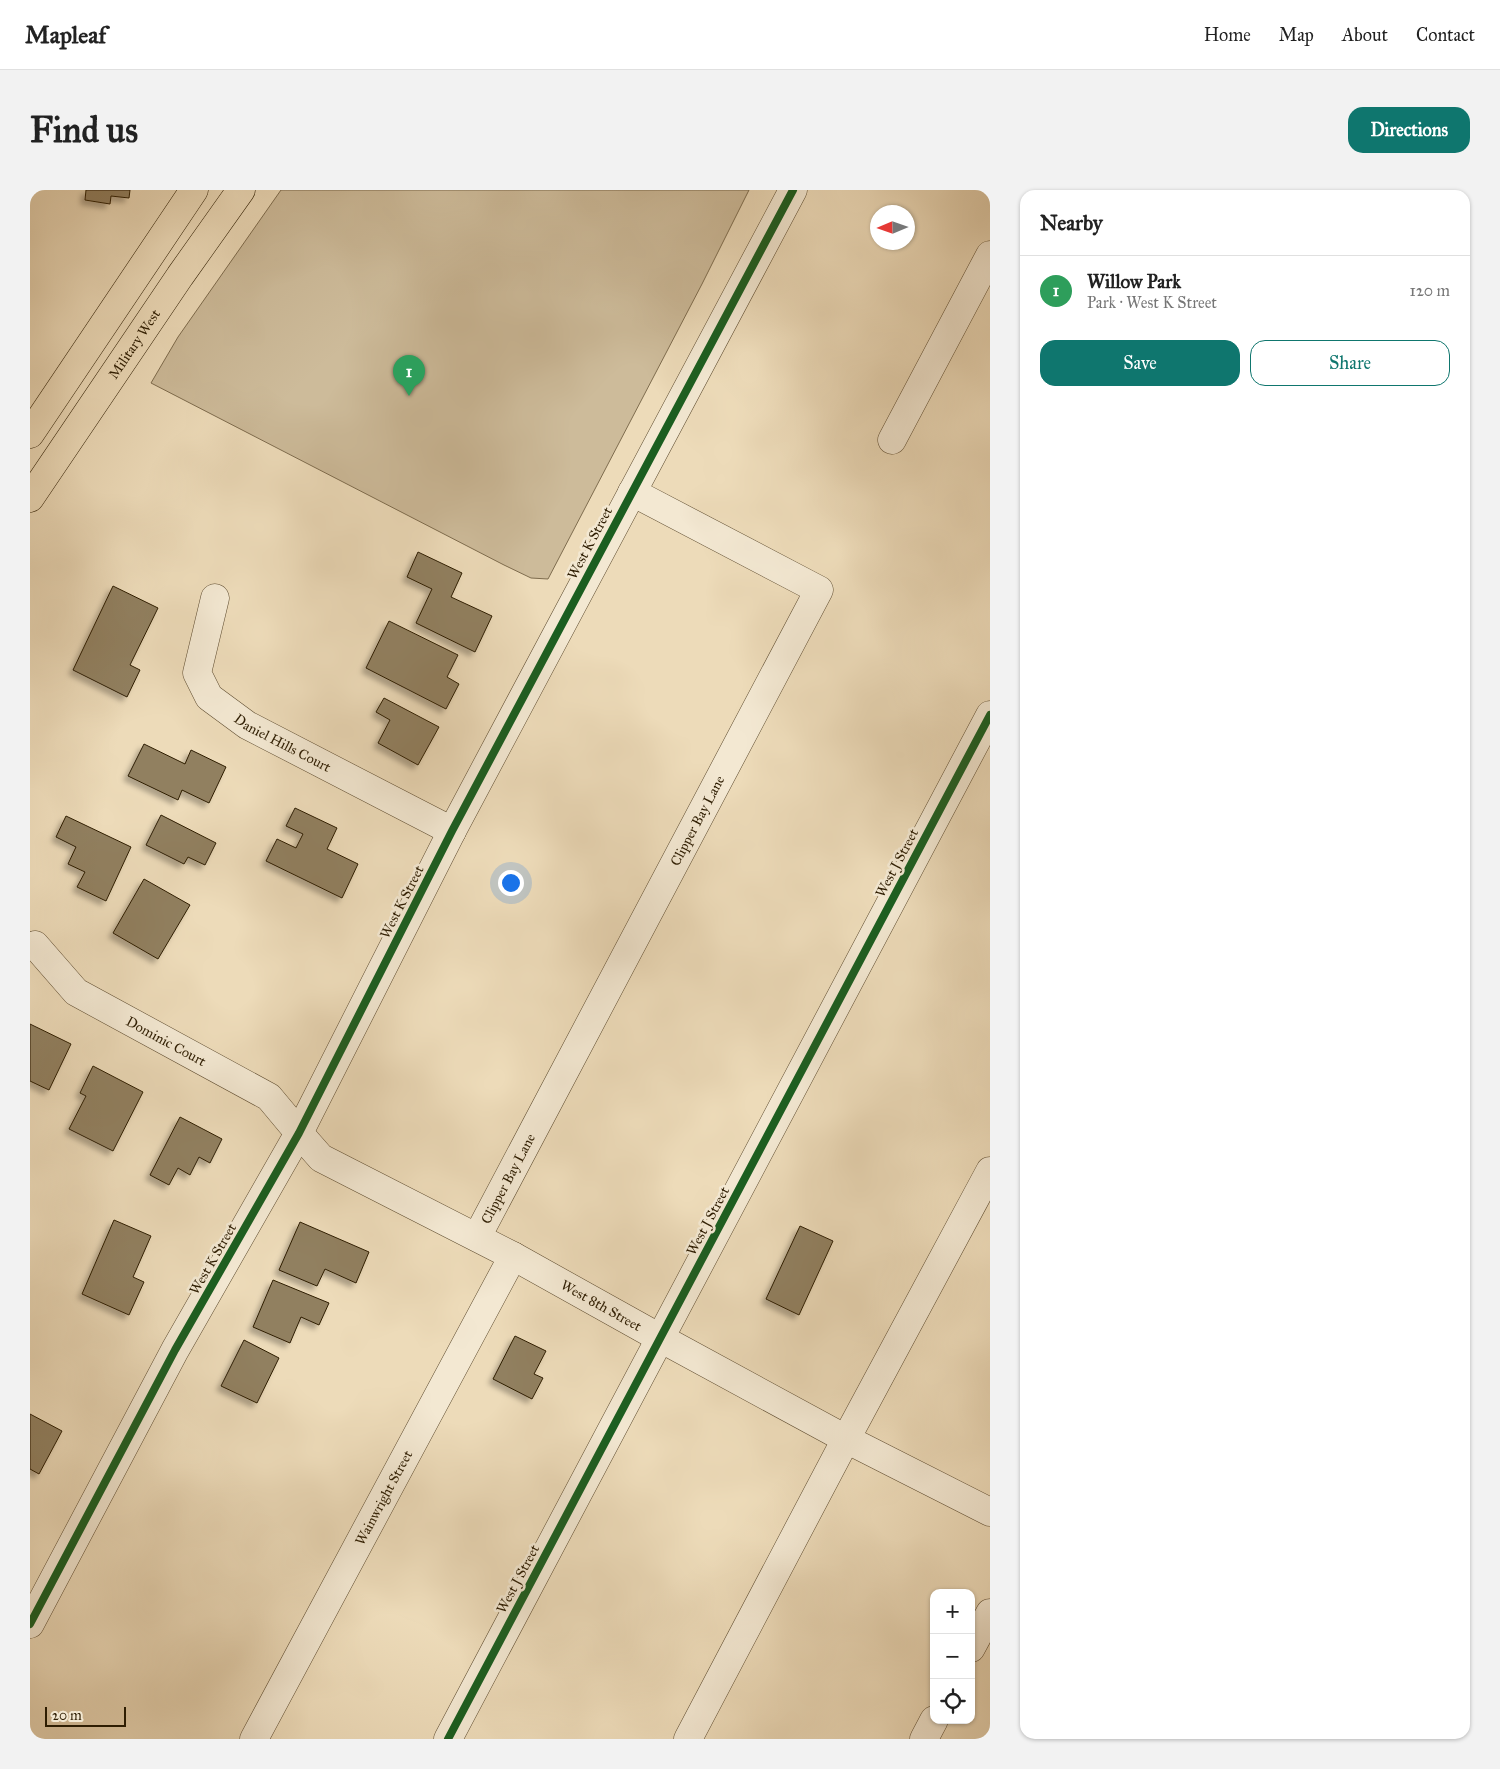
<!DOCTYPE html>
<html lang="en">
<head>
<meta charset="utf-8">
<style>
  body { margin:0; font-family:"IM FELL Great Primer",serif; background:#f2f2f2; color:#222 }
  .controls { position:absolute; right:15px; bottom:15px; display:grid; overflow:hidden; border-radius:10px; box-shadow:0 1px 4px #0004 }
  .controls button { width:45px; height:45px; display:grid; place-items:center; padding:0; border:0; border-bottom:1px solid #e0e0e0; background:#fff; color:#222; font:25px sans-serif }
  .compass { position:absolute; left:840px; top:15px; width:45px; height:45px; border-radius:50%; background:#fff; box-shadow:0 1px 4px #0004; rotate:268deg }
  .scale { position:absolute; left:15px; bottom:12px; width:81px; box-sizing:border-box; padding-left:5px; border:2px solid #2e1d02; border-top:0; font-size:14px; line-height:18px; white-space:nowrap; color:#2e1d02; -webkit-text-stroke:4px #f3e8d2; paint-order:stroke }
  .you { position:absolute; left:480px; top:692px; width:18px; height:18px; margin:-12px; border:4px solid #fff; border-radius:50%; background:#1a73e8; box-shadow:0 0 0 8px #1a73e833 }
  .badge { display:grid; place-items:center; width:32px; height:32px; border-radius:50%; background:#0f766e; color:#fff; font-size:16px; font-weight:700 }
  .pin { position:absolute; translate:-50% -41px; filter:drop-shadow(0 1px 2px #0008) }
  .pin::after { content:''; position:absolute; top:26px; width:18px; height:15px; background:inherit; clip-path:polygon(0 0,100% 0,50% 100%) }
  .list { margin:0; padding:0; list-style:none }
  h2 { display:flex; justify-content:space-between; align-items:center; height:65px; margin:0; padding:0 20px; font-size:21px }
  h2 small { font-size:16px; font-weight:400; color:#767676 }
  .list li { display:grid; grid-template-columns:32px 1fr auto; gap:15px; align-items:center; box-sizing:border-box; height:70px; padding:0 20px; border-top:1px solid #e0e0e0 }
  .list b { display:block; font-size:19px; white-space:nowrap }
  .list p { margin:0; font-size:16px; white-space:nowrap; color:#767676 }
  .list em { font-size:16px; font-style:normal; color:#767676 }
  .actions { display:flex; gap:10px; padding:15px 20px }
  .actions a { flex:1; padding:11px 0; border:1px solid #0f766e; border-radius:15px; text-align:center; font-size:18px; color:#0f766e }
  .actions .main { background:#0f766e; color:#fff }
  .icon { flex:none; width:28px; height:28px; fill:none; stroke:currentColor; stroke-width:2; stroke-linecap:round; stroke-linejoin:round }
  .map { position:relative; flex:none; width:960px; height:1549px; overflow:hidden; border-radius:15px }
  header { display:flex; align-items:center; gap:30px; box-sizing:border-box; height:70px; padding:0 25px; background:#fff; border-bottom:1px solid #e0e0e0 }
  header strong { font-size:24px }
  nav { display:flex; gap:28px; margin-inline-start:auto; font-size:18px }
  .intro { display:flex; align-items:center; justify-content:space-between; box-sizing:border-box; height:120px; padding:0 30px }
  h1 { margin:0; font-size:35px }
  .button { padding:12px 22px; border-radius:15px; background:#0f766e; color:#fff; font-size:18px; font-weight:700 }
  main { display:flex; gap:30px; padding:0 30px }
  aside { flex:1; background:#fff; border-radius:15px; box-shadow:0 1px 4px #0004 }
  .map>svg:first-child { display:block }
  .green { fill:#cdbb9a; stroke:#7e6c4e }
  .building { fill:#918061; stroke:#2e1d02; filter:url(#shadow) }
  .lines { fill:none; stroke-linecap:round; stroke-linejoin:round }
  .minor-casing { stroke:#5e4c30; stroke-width:29 }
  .major-casing { stroke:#2e1d02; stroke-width:29 }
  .minor { stroke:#f3e8d2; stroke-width:28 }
  .major { stroke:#eddbb9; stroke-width:28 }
  .cycleway-casing { stroke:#f3e8d2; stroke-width:11 }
  .cycleway { stroke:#1b5e20; stroke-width:8 }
  .labels { text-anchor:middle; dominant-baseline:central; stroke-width:5; stroke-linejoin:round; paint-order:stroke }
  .street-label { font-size:14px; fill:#2e1d02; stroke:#f3e8d2 }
</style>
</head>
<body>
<header>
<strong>Mapleaf</strong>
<nav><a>Home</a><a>Map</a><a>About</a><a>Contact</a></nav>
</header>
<div class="intro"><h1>Find us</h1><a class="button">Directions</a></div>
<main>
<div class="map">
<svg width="960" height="1549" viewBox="0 0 960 1549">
  <defs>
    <filter id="shadow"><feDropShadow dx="-4.5" dy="4.5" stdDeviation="2.5" flood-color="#0004"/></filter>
  </defs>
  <rect width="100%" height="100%" fill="#eddbb9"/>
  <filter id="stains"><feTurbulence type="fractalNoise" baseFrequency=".004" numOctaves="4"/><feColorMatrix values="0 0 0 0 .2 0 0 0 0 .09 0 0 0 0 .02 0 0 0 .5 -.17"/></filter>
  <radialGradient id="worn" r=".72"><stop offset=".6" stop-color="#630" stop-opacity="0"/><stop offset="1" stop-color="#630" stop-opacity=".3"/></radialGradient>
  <path class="green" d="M 251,0 L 719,0 L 672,94 L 518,389 L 501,388 L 474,375 L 121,193 L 148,147 Z"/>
  <g class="building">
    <path d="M 56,0 L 100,0 L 99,8 L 81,6 L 80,14 L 55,10 Z"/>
    <path d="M 388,362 L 432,383 L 421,407 L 462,426 L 445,462 L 386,433 L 402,399 L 377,387 Z"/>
    <path d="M 83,396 L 128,418 L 100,475 L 110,480 L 97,507 L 43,480 Z"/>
    <path d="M 359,431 L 428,465 L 417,487 L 429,494 L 416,519 L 336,478 Z"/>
    <path d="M 354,508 L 409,537 L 388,575 L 348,553 L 360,530 L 346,522 Z"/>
    <path d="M 114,554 L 155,574 L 161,560 L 196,577 L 179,613 L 152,600 L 148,610 L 98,586 Z"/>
    <path d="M 265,618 L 307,638 L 297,659 L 328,674 L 312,708 L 236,671 L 247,649 L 266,658 L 273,644 L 256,636 Z"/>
    <path d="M 131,625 L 186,653 L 175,675 L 158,667 L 154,674 L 116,655 Z"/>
    <path d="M 36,626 L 101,657 L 76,711 L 47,697 L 55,682 L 38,674 L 46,657 L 26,647 Z"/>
    <path d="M 114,689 L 160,715 L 128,769 L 83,743 Z"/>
    <path d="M 0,834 L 41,854 L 19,900 L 0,891 Z"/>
    <path d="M 63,876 L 113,902 L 83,961 L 39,939 L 56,906 L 50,903 Z"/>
    <path d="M 150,927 L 192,949 L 180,973 L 169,967 L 160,985 L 148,978 L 139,995 L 120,985 Z"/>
    <path d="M 84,1030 L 121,1046 L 103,1087 L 114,1092 L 99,1125 L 52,1104 Z"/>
    <path d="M 270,1032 L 339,1062 L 326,1093 L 295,1079 L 287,1096 L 249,1080 Z"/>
    <path d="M 770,1036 L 803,1051 L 769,1125 L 736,1109 Z"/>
    <path d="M 243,1090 L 299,1113 L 289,1135 L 271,1127 L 260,1153 L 223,1137 Z"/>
    <path d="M 485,1146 L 516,1161 L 504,1184 L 513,1188 L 502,1209 L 463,1189 Z"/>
    <path d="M 214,1150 L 249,1168 L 227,1213 L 191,1196 Z"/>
    <path d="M 0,1224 L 32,1241 L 9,1284 L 0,1279 Z"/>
  </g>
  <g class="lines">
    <g class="minor-casing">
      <g id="minor">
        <path d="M 862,250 L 960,65"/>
        <path id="s1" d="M 185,408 L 167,483 L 179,507 L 217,535 L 422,641"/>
        <path id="s2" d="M 5,755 L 46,802 L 239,907 L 269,943 L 291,968 L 483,1066 L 630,1148 L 816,1249 L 960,1322"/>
        <path id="s3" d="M 447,1047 L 789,400 L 602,302"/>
        <path d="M 0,1434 L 145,1160 L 269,943 L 422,641 L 763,0"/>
        <path d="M 941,1458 L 960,1423"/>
        <path id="s4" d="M 224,1549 L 483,1066"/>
        <path d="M 418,1549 L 960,525"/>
        <path d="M 658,1549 L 816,1249 L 960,981"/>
        <path d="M 894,1549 L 904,1530"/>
      </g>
    </g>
    <g class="major-casing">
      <g id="major">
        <path d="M 0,244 L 164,0"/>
        <path id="s5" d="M 0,308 L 150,86 L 211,0"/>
      </g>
    </g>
    <use href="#minor" class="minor"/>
    <use href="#major" class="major"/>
    <g class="cycleway-casing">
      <g id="cycleway">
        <path d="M 0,1434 L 145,1160 L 269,943 L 422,641 L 763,0"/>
        <path d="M 418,1549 L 960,525"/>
      </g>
    </g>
    <use href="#cycleway" class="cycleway"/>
  </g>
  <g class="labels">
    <g class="street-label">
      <text stroke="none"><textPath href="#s5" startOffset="186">Military West</textPath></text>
      <text transform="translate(560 353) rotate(-62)">West K Street</text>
      <text stroke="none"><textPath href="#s1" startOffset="191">Daniel Hills Court</textPath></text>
      <text stroke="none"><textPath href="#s3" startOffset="471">Clipper Bay Lane</textPath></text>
      <text transform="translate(867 673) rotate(-62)">West J Street</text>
      <text transform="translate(372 712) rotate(-63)">West K Street</text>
      <text stroke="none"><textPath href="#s2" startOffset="165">Dominic Court</textPath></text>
      <text stroke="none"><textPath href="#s3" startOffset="66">Clipper Bay Lane</textPath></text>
      <text transform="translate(678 1031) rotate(-62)">West J Street</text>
      <text transform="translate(183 1069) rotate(-60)">West K Street</text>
      <text stroke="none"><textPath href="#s2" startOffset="679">West 8th Street</textPath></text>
      <text stroke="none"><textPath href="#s4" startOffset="274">Wainwright Street</textPath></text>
      <text transform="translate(488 1389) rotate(-62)">West J Street</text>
    </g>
  </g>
  <rect width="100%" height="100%" filter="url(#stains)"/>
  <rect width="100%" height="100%" fill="url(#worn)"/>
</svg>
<div class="controls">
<button>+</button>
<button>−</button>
<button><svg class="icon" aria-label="locate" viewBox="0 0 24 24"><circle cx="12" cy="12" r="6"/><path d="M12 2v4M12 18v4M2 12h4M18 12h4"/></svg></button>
</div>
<svg class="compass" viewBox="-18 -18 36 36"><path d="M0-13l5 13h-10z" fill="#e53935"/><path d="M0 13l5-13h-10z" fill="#767676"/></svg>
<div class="scale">20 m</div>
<div class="you"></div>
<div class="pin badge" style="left:379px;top:206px;background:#2e9e5b">1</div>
</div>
<aside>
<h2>Nearby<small></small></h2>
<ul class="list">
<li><span class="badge" style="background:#2e9e5b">1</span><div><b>Willow Park</b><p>Park · West K Street</p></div><em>120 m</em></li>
</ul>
<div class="actions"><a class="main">Save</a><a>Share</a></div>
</aside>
</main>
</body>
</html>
